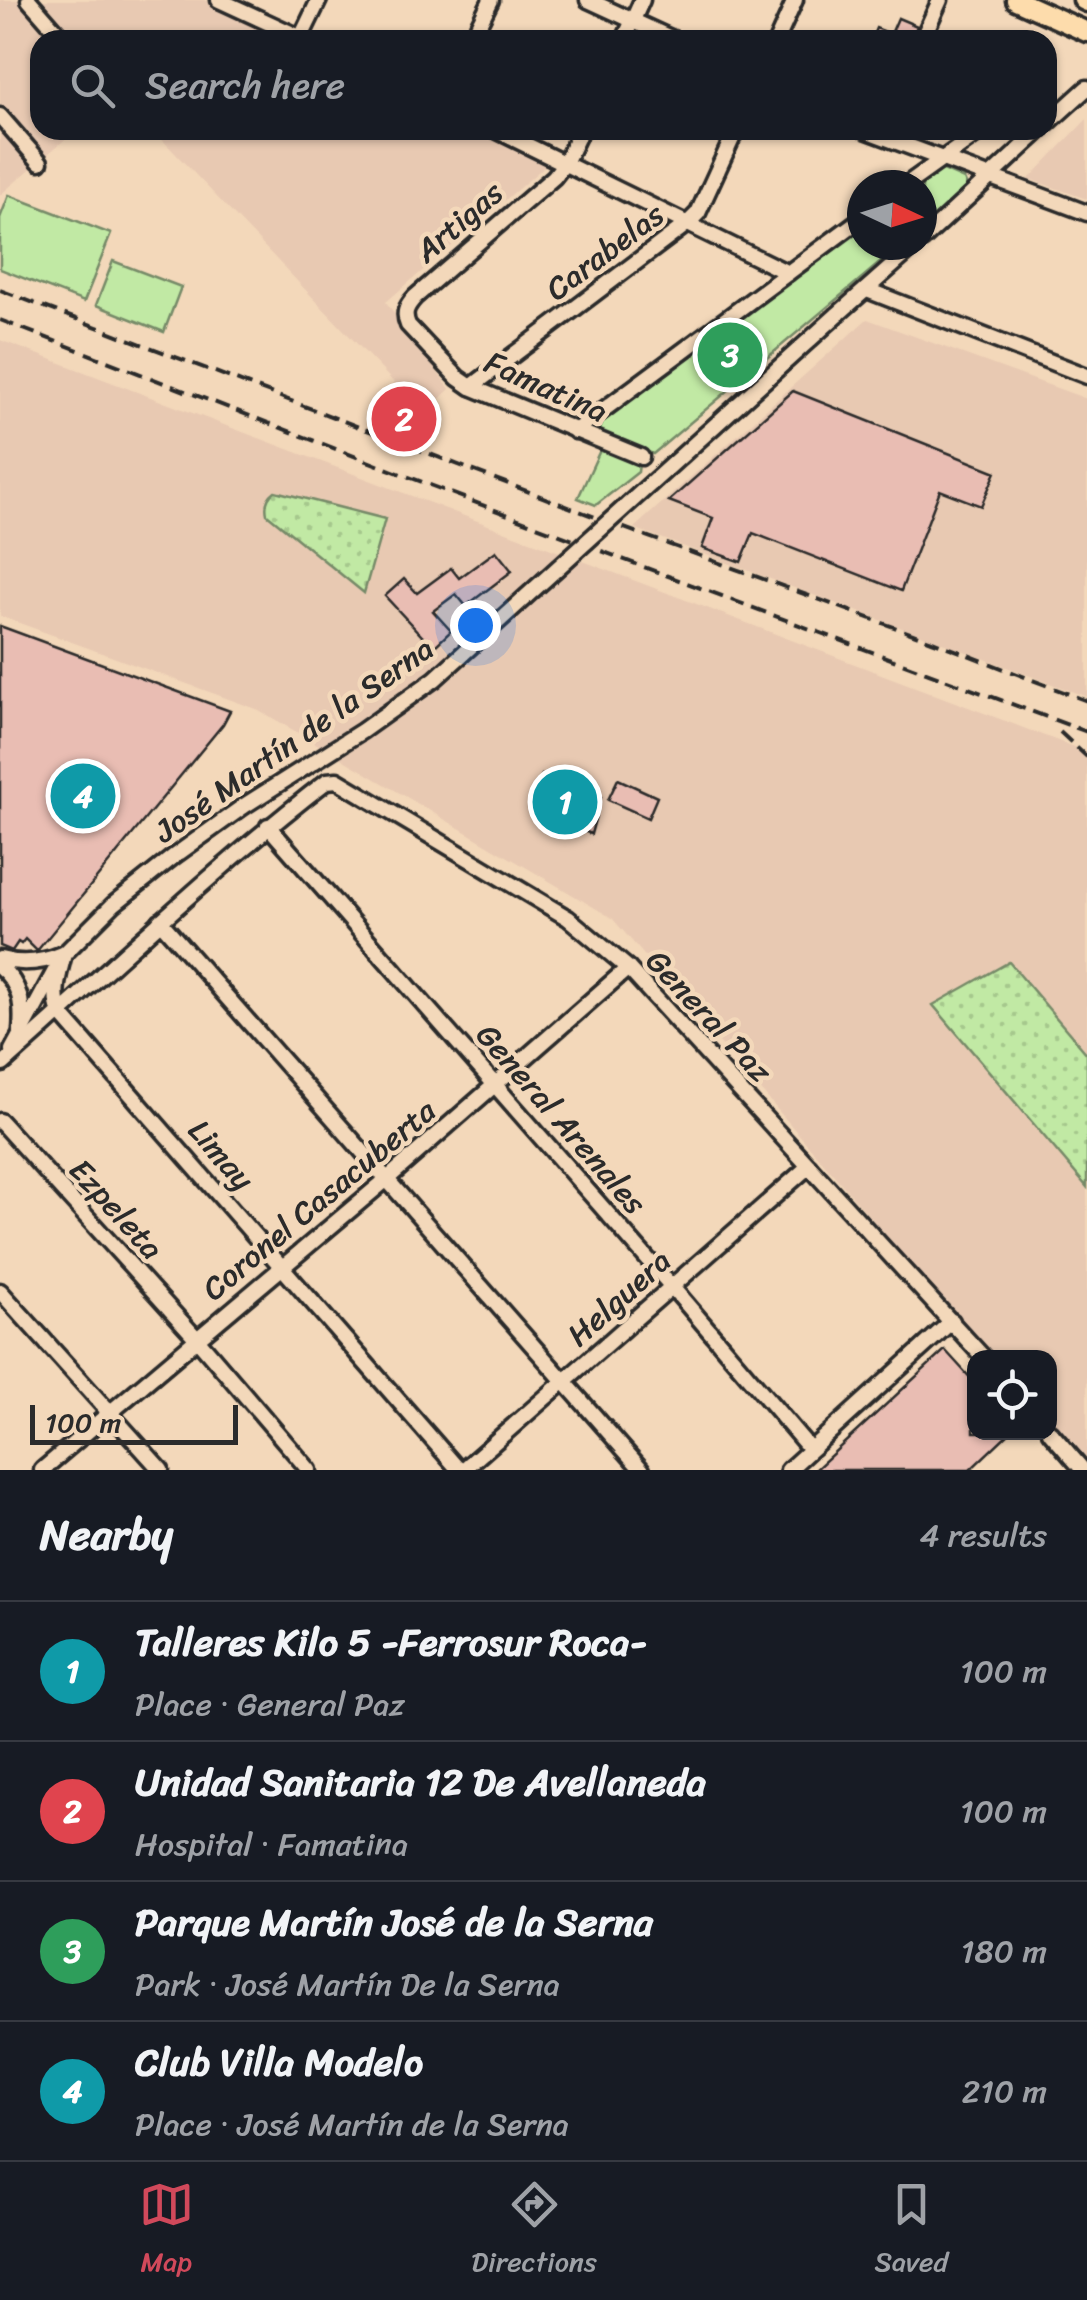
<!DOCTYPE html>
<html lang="en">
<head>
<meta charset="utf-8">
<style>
  body { margin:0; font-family:Sriracha,sans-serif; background:#20242c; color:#f1f3f6 }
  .controls { position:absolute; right:30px; bottom:30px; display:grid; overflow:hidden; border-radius:20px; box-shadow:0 2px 8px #0004 }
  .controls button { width:90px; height:90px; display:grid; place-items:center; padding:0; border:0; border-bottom:2px solid #363941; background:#171b24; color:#f1f3f6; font:50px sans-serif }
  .compass { position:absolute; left:847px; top:170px; width:90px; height:90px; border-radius:50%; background:#171b24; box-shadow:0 2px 8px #0004; rotate:94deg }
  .scale { position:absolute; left:30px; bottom:25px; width:208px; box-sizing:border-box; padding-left:10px; border:5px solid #2b2b2b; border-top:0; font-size:28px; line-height:35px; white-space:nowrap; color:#2b2b2b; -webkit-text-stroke:8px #f3d8ba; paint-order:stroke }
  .you { position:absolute; left:475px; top:625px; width:35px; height:35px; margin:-25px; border:8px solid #fff; border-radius:50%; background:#1a73e8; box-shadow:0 0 0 15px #1a73e833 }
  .badge { display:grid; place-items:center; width:65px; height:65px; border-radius:50%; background:#d1495b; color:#fff; font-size:32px; font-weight:700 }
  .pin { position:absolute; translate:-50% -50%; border:5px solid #fff; box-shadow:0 2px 10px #0006 }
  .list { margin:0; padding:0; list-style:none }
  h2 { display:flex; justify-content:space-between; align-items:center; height:130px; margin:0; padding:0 40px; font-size:42px }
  h2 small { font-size:32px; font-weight:400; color:#9ea1a6 }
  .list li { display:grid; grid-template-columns:65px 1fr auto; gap:30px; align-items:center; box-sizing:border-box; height:140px; padding:0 40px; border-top:2px solid #363941 }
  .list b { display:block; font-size:38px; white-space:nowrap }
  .list p { margin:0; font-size:32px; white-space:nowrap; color:#9ea1a6 }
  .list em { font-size:32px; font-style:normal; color:#9ea1a6 }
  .icon { flex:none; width:55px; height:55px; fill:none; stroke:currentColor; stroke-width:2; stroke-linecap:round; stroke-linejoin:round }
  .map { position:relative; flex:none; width:1087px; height:1470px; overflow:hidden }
  .search { position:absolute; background:#171b24; box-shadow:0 2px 8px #0004; left:30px; right:30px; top:30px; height:110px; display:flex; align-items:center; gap:25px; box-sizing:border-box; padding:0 35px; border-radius:30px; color:#9ea1a6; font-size:38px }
  .sheet { height:690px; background:#171b24 }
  nav { display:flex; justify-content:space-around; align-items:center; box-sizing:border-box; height:140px; border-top:2px solid #363941; background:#171b24; font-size:28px; color:#9ea1a6 }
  nav a { display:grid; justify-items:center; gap:5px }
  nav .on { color:#d1495b }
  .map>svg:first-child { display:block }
  .built { fill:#e8c9b2 }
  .grass { fill:url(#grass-dots); stroke:#768a68; stroke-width:2.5 }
  .park { fill:#c1e9a4; stroke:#768a68; stroke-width:2.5 }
  .building { fill:#e9bdb3; stroke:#2b2b2b; stroke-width:2.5 }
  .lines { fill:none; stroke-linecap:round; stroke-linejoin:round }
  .minor-casing { stroke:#2b2b2b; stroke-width:21 }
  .major-casing { stroke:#2b2b2b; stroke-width:25 }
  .minor { stroke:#f3d8ba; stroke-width:14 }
  .major { stroke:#fddcac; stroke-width:18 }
  .rail { stroke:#2b2b2b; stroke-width:4; stroke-dasharray:15 8; stroke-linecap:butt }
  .minor-bridge-casing { stroke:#2b2b2b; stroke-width:21; stroke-linecap:butt }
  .minor-bridge { stroke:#f3d8ba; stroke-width:14 }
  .labels { text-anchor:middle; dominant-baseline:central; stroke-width:9; stroke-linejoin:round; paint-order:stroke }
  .street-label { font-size:32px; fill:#2b2b2b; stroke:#f3d8ba }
</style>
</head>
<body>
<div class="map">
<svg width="1087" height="1470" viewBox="0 0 1087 1470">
  <defs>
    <pattern id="grass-dots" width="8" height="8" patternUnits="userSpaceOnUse" patternTransform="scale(2.5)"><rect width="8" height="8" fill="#c1e9a4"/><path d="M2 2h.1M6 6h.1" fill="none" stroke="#a6c88d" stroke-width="1.8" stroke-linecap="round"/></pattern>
  </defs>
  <rect width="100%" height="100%" fill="#f3d8ba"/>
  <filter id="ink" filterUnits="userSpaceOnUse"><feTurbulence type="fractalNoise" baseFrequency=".01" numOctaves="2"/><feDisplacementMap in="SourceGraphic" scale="20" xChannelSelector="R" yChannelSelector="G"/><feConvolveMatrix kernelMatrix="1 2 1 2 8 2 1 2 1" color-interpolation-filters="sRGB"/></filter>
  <g filter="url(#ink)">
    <g class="built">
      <path d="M 0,0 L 204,0 L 291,40 L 40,40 L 40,130 L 76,130 L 0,195 Z"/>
      <path d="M 1087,119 L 1087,199 L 1029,179 Z"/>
      <path d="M 153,130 L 486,130 L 552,160 L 386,302 L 450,389 L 424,414 Z"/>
      <path d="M 867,319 L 1087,399 L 1087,697 L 634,528 Z"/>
      <path d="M 0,340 L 1087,752 L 1087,1468 L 1050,1425 L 1050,1358 L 991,1357 L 612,918 L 259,710 L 0,616 Z"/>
    </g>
    <g class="grass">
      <path d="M 275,491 L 385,519 L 364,593 L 267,514 C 265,505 267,497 275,491 Z"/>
      <path d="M 1009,962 L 1087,1054 L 1087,1187 L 933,1005 Z"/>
    </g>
    <g class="park">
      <path d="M 939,168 L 964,179 L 967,186 L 922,227 L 922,185 L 916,185 Z"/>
      <path d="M 9,195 L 111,234 L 84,302 L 0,269 L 0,218 Z"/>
      <path d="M 862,224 L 862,245 L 901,245 L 653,454 L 602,433 L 600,429 L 604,420 Z"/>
      <path d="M 113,261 L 181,287 L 164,332 L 96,305 Z"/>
      <path d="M 602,446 L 639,463 L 638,472 L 596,505 L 578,498 Z"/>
    </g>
    <g class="building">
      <path d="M 898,18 L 917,26 L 911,40 L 871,40 L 876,28 L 891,34 Z"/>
      <path d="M 793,391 L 996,472 L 981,506 L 940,490 L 901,591 L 753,533 L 741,562 L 702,548 L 713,518 L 669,501 Z"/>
      <path d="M 496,551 L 512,571 L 466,606 L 456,594 L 433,611 L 451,631 L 433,648 L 385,596 L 404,579 L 417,593 L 451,568 L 459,578 Z"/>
      <path d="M 0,626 L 230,711 L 223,724 L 37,951 L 25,939 L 21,944 L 18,942 L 12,951 L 0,946 Z"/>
      <path d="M 542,775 L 601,797 L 591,834 L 529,808 Z"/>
      <path d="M 618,779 L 657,797 L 648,818 L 608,800 Z"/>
      <path d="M 945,1350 L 974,1382 L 974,1432 L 1010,1432 L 970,1470 L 815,1470 Z"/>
    </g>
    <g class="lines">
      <g class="minor-casing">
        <g id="minor">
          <path d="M 29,0 L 64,40"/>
          <path d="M 219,0 L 306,40"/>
          <path d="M 588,0 L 675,40"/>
          <path d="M 301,37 L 319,0"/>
          <path d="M 471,40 L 491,0"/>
          <path d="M 624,40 L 642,0"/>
          <path d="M 777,40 L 795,0"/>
          <path d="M 922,40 L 940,0"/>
          <path d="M 0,116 L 40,162"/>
          <path d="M 1047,124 L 1087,88"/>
          <path d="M 496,130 L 788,273"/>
          <path d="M 581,130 L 565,163 L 554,177 L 415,297 C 406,307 403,313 408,325 L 458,378 L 471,387 L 641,457"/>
          <path d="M 865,130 L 1087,213"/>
          <path d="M 906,185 L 983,130"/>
          <path d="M 922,240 L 1041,130"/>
          <path d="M 867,290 L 1087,376"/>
          <path d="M 837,315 L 916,245"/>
          <path d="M 471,387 L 688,223 L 698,213 L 736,130"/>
          <path d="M 575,431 L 862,218"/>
          <path d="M 268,826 L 672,1287 L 810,1449"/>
          <path d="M 160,921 L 642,1470"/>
          <path d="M 64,954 C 59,974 52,994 60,1013 L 459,1470"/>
          <path d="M 0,959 C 22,965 42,963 63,954"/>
          <path d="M 0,967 C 21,985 23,1004 21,1030"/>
          <path d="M 12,1050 L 64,954 L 114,904 L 173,857 L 244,806"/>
          <path d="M 3,1064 C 110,969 213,869 327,781 L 337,780 L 568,918 L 628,968 L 984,1358"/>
          <path d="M 0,1121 L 197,1339 L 309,1470"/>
          <path d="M 0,1291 L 161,1470"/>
          <path d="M 1050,1432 L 1083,1470"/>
          <path d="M 42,1470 L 387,1179 L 628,968"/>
          <path d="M 463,1470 L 809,1166"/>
          <path d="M 788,1470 L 952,1321"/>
        </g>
      </g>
      <g class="major-casing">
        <g id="major">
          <path d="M 1016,0 L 1087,32"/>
          <path d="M 1083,0 L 1087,2"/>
        </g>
      </g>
      <use href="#minor" class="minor"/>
      <use href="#major" class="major"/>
      <g class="rail">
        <path d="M 0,290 L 616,525 L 932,641 L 1087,701"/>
        <path d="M 0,320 L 633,563 L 1087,732"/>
        <path d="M 1060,732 L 1087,757"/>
      </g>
      <g class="minor-bridge-casing">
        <path id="minor-bridge" d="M 244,806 L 362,731 L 435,679 L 837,315"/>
      </g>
      <use href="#minor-bridge" class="minor-bridge"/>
    </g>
  </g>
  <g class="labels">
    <g class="street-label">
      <text transform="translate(459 222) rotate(-41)">Artigas</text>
      <text transform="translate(605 252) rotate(-37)">Carabelas</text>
      <text transform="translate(546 387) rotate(24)">Famatina</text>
      <text transform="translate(294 740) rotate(-35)">José Martín de la Serna</text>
      <text transform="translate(709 1016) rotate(47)">General Paz</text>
      <text transform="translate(561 1119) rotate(49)">General Arenales</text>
      <text transform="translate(221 1155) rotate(49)">Limay</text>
      <text transform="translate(319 1200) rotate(-40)">Coronel Casacuberta</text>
      <text transform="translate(116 1209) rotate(48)">Ezpeleta</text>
      <text transform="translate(619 1298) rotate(-42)">Helguera</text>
    </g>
  </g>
</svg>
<div class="controls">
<button><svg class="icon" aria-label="locate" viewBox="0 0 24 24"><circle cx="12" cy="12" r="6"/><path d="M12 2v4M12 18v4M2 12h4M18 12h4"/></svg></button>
</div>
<svg class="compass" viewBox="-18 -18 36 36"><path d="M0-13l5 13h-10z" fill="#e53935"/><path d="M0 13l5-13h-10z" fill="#9ea1a6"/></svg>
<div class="scale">100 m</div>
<div class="you"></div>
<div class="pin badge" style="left:565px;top:802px;background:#0f9aa8">1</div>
<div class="pin badge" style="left:404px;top:419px;background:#e0444e">2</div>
<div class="pin badge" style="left:730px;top:355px;background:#2e9e5b">3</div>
<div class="pin badge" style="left:83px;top:796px;background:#0f9aa8">4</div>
<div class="search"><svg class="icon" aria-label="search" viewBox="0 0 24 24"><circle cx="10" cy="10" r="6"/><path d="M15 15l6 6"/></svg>Search here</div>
</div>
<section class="sheet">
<h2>Nearby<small>4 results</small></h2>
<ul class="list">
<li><span class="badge" style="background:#0f9aa8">1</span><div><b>Talleres Kilo 5 -Ferrosur Roca-</b><p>Place · General Paz</p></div><em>100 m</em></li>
<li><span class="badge" style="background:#e0444e">2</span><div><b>Unidad Sanitaria 12 De Avellaneda</b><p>Hospital · Famatina</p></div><em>100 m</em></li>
<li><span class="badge" style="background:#2e9e5b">3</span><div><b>Parque Martín José de la Serna</b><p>Park · José Martín De la Serna</p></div><em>180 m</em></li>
<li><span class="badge" style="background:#0f9aa8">4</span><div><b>Club Villa Modelo</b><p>Place · José Martín de la Serna</p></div><em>210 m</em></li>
</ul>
</section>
<nav>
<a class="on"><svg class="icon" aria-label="map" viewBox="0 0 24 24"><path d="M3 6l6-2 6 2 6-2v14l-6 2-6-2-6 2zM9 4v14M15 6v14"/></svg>Map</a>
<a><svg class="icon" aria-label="directions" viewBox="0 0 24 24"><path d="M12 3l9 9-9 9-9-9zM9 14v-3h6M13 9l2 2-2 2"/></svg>Directions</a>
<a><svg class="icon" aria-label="saved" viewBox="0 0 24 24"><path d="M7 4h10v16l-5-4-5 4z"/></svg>Saved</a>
</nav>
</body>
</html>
